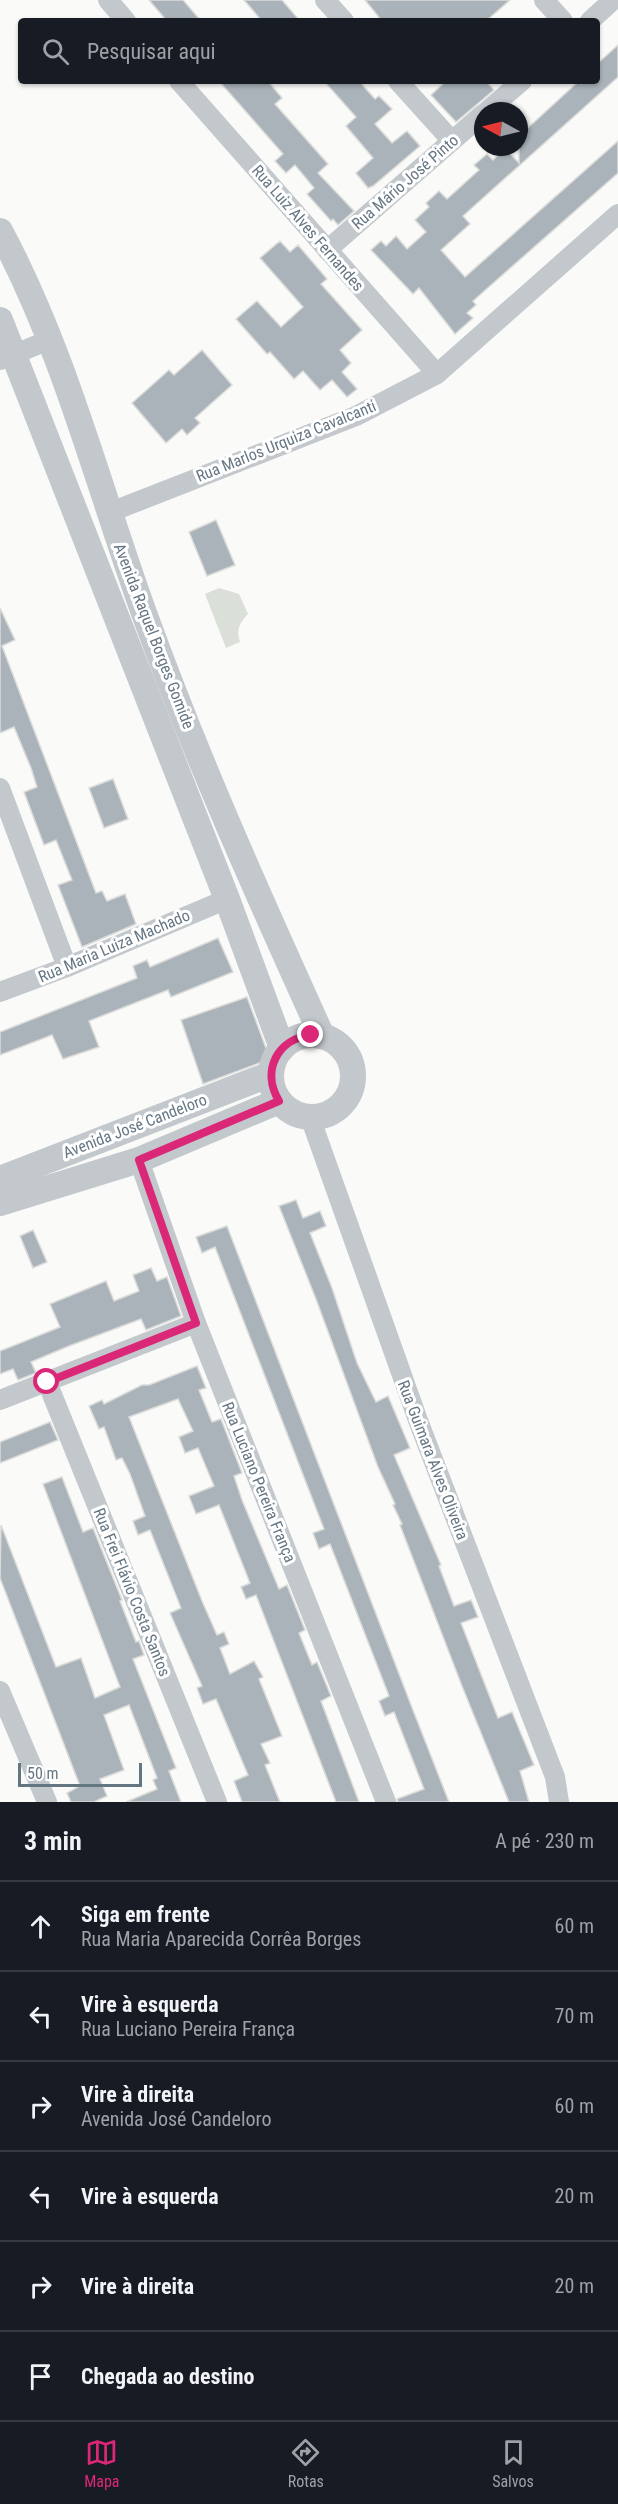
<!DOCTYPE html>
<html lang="pt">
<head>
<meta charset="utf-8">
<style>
  body { margin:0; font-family:"Roboto Condensed",sans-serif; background:#242831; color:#f1f3f6 }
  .compass { position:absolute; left:474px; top:102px; width:54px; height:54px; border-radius:50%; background:#171b24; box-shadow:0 2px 4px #0004; rotate:277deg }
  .scale { position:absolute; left:18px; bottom:15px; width:124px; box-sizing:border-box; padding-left:6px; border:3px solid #657683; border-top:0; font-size:16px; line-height:21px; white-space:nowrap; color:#657683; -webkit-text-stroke:4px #fff; paint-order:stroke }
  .stop { position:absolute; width:18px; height:18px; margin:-14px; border:4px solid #db2777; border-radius:50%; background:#fff }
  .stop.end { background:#db2777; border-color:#fff; box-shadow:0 2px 6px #0008 }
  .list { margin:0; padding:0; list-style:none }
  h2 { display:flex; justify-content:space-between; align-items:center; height:78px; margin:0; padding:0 24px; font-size:26px }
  h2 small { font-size:20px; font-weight:400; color:#9ea1a6 }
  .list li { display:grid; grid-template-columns:39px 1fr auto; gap:18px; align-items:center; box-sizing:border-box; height:90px; padding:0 24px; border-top:2px solid #363941 }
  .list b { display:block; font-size:22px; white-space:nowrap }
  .list p { margin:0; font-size:20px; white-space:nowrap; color:#9ea1a6 }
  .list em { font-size:20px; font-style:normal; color:#9ea1a6 }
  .icon { flex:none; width:33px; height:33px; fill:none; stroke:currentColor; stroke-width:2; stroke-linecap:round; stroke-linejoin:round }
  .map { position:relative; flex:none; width:618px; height:1802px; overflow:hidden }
  .search { position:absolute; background:#171b24; box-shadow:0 2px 4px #0004; left:18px; right:18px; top:18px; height:66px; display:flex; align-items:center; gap:15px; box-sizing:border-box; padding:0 21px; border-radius:6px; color:#9ea1a6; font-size:22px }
  .sheet { height:618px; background:#171b24 }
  nav { display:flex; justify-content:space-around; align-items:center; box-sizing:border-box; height:84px; border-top:2px solid #363941; background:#171b24; font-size:16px; color:#9ea1a6 }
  nav a { display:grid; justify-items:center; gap:3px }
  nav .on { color:#db2777 }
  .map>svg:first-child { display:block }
  .green { fill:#dadfd7 }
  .building { fill:#aab3b9; stroke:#dcdcda; stroke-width:1.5 }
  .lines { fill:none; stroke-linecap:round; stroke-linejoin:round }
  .minor { stroke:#c3c8cc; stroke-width:20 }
  .tertiary { stroke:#c3c8cc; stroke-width:26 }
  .route { stroke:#db2777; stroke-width:8 }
  .labels { text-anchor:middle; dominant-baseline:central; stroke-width:6; stroke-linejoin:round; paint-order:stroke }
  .street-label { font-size:16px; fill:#657683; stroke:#fff }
</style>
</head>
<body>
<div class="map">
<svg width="618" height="1802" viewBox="0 0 618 1802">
  <rect width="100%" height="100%" fill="#fafaf8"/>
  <path class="green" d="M 219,588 L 239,594 L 248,614 C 239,623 236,630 240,642 L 226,648 L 205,594 Z"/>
  <g class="building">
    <path d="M 149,0 L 183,0 L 201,21 L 167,21 Z"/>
    <path d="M 244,0 L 282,0 L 300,21 L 262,21 Z"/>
    <path d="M 365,0 L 510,0 L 486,21 L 382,21 Z"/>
    <path d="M 618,45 L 618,77 L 463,216 L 470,224 L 441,250 L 465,277 L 618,141 L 618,173 L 473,301 L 476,305 L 467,313 L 473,318 L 455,334 L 419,288 L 413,294 L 371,250 L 381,241 L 386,246 L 396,236 L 407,249 L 426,232 L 415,220 L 429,207 L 426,203 L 439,191 L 447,199 L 479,170 L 474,165 L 487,154 L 493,160 L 505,148 L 519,163 L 519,136 L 579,81 L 581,84 L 585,81 L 597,81 L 597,64 Z"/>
    <path d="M 219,81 L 268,81 L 282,98 L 275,104 L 328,164 L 318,173 L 354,211 L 338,225 L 333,219 L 331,221 L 307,194 L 314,188 L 295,165 L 286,173 L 275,161 L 283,154 Z"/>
    <path d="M 324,81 L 359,81 L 375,99 L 379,96 L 392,109 L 375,124 L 392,143 L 407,131 L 420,146 L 373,186 L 368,188 L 356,173 L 373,158 L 346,126 L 356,117 Z"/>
    <path d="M 446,81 L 486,81 L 494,90 L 456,122 L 431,95 Z"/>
    <path d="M 280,241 L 290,252 L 298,245 L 327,279 L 321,284 L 362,330 L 340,350 L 351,363 L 342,372 L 357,389 L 347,397 L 332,380 L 320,390 L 303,371 L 294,379 L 270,352 L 267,354 L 236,319 L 257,301 L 281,327 L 303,307 L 260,258 Z"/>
    <path d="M 202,350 L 232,385 L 195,418 L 200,423 L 187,435 L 182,429 L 166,443 L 132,403 L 169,370 L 174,375 Z"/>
    <path d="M 216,520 L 235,565 L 207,576 L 189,532 Z"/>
    <path d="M 0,608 L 15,640 L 2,646 L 96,893 L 102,891 L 107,901 L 125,894 L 136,924 L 82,947 L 58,885 L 72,880 L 56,840 L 44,845 L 24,792 L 37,787 L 31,768 L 14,727 L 0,733 Z"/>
    <path d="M 113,779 L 128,819 L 104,828 L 89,788 Z"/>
    <path d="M 218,938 L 233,972 L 171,997 L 168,990 L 89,1021 L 99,1047 L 63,1059 L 52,1035 L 0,1055 L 0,1032 L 137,978 L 133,966 L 147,960 L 150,967 Z"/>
    <path d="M 247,997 L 270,1059 L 203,1084 L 181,1020 Z"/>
    <path d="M 296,1200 L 303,1218 L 320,1211 L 326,1226 L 310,1233 L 332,1288 L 357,1363 L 376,1402 L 388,1396 L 410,1448 L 394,1455 L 441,1565 L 439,1566 L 454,1606 L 471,1600 L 478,1617 L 461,1623 L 498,1718 L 512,1712 L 534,1765 L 520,1771 L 529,1802 L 509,1802 L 462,1686 L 400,1525 L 402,1524 L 393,1505 L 395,1504 L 378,1467 L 316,1299 L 279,1206 Z"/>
    <path d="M 227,1226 L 411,1705 L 449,1802 L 398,1802 L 397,1799 L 424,1789 L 394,1712 L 385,1716 L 379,1701 L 389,1696 L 330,1544 L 319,1549 L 313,1533 L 324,1529 L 215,1247 L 202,1253 L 196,1237 Z"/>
    <path d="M 33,1230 L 47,1262 L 33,1268 L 20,1236 Z"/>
    <path d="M 151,1268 L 157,1281 L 167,1277 L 181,1316 L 146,1330 L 141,1319 L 69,1346 L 31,1362 L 36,1373 L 18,1380 L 13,1369 L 0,1374 L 0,1351 L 60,1327 L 50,1304 L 106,1281 L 114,1301 L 139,1291 L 133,1275 Z"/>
    <path d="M 197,1366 L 206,1388 L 199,1390 L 212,1422 L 221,1419 L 242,1473 L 234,1476 L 242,1500 L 279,1589 L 287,1585 L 305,1630 L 299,1633 L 312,1665 L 317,1662 L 331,1696 L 321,1701 L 359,1802 L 336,1802 L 256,1595 L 246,1599 L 241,1587 L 250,1583 L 219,1505 L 196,1514 L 189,1496 L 214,1486 L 198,1448 L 185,1453 L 179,1437 L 193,1431 L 178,1399 L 129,1417 L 202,1601 L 217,1635 L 224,1632 L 229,1644 L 220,1648 L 230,1674 L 254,1661 L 263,1677 L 259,1679 L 282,1736 L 261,1744 L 270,1763 L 265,1765 L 280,1802 L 242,1802 L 234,1781 L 248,1775 L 216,1699 L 203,1704 L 197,1688 L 202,1686 L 170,1613 L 181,1608 L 150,1530 L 138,1535 L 133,1521 L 145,1516 L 130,1474 L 122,1458 L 116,1460 L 104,1427 L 99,1429 L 89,1406 L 102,1400 L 104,1404 L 142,1385 L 149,1385 Z"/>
    <path d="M 50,1422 L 58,1440 L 0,1463 L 0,1442 Z"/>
    <path d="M 62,1477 L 83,1532 L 93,1528 L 122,1600 L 120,1601 L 136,1642 L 139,1641 L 144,1655 L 133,1659 L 176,1768 L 169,1771 L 181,1802 L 126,1802 L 157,1789 L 153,1780 L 157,1778 L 129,1705 L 104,1715 L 124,1770 L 100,1779 L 107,1796 L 94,1802 L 71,1802 L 67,1793 L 80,1786 L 0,1578 L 1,1525 L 56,1667 L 81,1658 L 95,1698 L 120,1687 L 43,1484 Z"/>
  </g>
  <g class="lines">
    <g class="minor">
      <path d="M 108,0 L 126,21"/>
      <path d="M 325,0 L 344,21"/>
      <path d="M 544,0 L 563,21"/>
      <path d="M 590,21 L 613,0"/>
      <path d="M 179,81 L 437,374"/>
      <path d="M 398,81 L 452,141"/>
      <path d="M 487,111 L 522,81"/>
      <path d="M 327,250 L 483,114"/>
      <path d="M 0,360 L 49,340"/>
      <path d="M 108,513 L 356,416 L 437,374 L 618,214"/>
      <path d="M 0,788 L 67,967"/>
      <path d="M 0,992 L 67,967 L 227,899"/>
      <path d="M 310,1117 L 419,1423 L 555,1777 L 559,1802"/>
      <path d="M 139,1160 L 196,1323 L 386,1802"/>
      <path d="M 47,1382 L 217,1802"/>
      <path d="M 0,1400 L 196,1323"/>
      <path d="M 0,1691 L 47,1802"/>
    </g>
    <g class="tertiary">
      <path d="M 0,231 C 64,350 98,486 144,613 C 196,757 259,897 322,1036"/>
      <path d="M 0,320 L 227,899 L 282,1048"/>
      <circle cx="312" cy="1076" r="41"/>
      <path d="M 0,1179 L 271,1074"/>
      <path d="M 0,1203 L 139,1160 L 279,1101"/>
    </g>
  </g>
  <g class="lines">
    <path class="route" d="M 47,1382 L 196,1323 L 139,1160 L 279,1101 C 261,1071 277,1039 311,1035"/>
  </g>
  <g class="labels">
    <g class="street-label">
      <text transform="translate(405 182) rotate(-41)">Rua Mário José Pinto</text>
      <text transform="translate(308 228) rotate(49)">Rua Luiz Alves Fernandes</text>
      <text transform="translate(286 441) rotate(-22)">Rua Marlos Urquiza Cavalcanti</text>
      <text transform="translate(154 636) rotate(69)">Avenida Raquel Borges Gomide</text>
      <text transform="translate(114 946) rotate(-23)">Rua Maria Luiza Machado</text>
      <text transform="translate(135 1126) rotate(-21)">Avenida José Candeloro</text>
      <text transform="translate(433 1460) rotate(69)">Rua Guimara Alves Oliveira</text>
      <text transform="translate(259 1482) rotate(68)">Rua Luciano Pereira França</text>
      <text transform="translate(132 1592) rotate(68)">Rua Frei Flávio Costa Santos</text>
    </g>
  </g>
</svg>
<svg class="compass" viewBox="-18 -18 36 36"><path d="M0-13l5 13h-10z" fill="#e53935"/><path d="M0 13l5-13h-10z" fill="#9ea1a6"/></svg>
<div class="scale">50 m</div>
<div class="stop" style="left:47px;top:1382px"></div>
<div class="stop end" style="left:311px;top:1035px"></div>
<div class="search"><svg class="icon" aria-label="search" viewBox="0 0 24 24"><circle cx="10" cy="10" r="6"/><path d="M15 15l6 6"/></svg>Pesquisar aqui</div>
</div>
<section class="sheet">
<h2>3 min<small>A pé · 230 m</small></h2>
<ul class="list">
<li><svg class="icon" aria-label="ahead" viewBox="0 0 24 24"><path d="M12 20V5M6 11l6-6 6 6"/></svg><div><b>Siga em frente</b><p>Rua Maria Aparecida Corrêa Borges</p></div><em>60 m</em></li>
<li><svg class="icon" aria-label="left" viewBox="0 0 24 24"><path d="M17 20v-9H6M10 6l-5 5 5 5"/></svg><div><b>Vire à esquerda</b><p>Rua Luciano Pereira França</p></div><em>70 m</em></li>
<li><svg class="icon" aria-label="right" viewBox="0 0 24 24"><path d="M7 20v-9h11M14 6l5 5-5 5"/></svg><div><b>Vire à direita</b><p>Avenida José Candeloro</p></div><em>60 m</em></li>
<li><svg class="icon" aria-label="left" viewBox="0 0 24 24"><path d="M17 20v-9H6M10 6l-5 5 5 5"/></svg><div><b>Vire à esquerda</b></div><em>20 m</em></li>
<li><svg class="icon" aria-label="right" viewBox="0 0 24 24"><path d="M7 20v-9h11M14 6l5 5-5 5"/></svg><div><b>Vire à direita</b></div><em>20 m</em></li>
<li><svg class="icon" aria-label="arrive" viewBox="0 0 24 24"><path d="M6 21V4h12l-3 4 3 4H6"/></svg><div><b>Chegada ao destino</b></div></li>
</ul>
</section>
<nav>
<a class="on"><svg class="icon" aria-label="map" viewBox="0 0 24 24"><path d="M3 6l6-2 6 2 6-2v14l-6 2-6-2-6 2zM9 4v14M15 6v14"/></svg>Mapa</a>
<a><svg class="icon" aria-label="directions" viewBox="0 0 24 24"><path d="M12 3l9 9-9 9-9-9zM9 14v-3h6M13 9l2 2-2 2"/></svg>Rotas</a>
<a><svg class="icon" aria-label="saved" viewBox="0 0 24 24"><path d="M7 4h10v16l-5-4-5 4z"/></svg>Salvos</a>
</nav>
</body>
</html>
